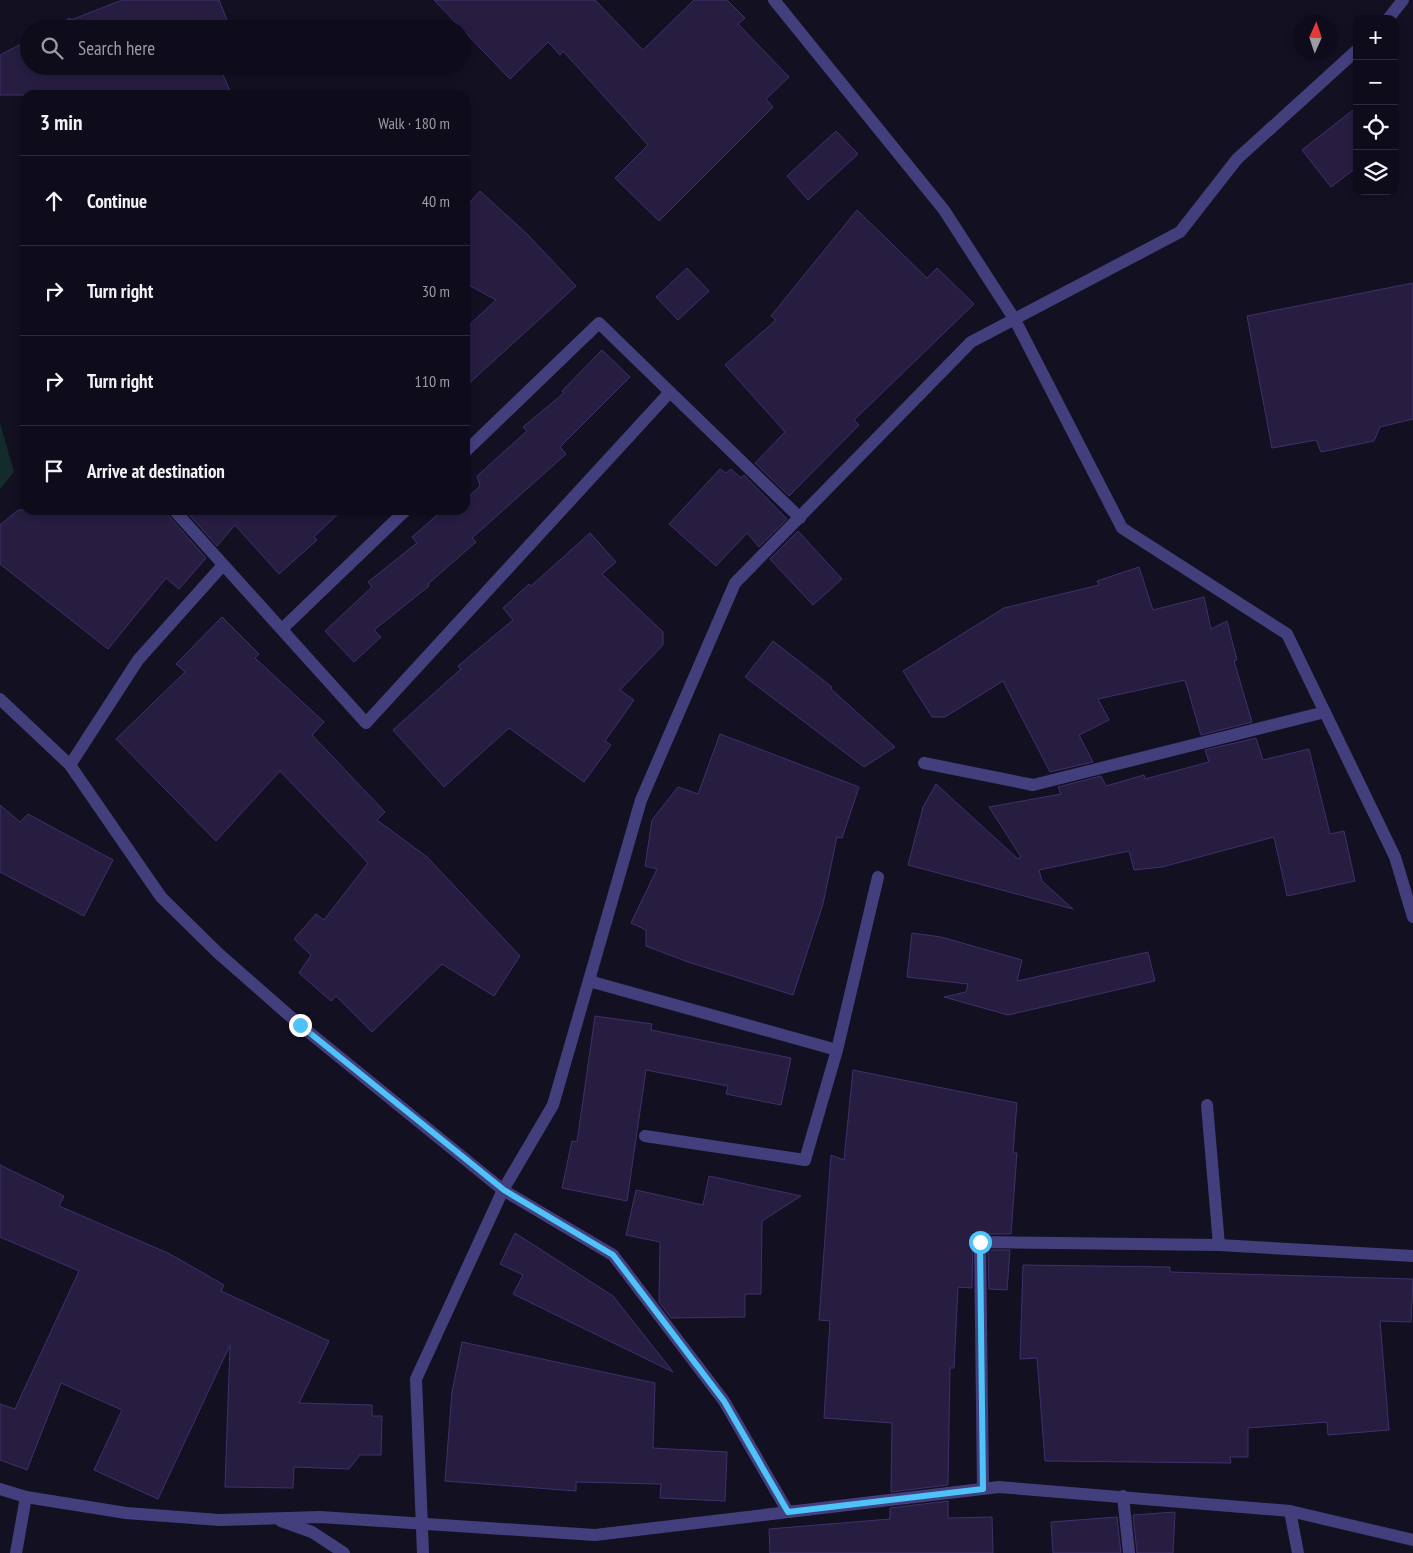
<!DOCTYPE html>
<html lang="en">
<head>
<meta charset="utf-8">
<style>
  body { margin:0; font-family:"PT Sans Narrow",sans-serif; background:#171523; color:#f1f3f6 }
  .controls { position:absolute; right:15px; top:15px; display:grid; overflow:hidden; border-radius:10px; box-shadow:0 2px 8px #0003 }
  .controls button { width:45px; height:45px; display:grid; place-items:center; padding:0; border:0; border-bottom:1px solid #2e2c39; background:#0e0c1a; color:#f1f3f6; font:25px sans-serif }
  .compass { position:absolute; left:1293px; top:15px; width:45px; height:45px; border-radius:50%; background:#0e0c1a; box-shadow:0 2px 8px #0003; rotate:3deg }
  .stop { position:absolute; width:15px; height:15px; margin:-11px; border:4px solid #4fc3f7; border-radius:50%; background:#fff }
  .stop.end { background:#4fc3f7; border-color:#fff; box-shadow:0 1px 5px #0008 }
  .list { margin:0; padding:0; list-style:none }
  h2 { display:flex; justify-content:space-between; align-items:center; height:65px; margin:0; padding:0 20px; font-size:21px }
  h2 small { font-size:16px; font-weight:400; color:#9b9ba2 }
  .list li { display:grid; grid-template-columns:32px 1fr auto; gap:15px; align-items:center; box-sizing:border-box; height:90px; padding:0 20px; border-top:1px solid #2e2c39 }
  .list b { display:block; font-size:19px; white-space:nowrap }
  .list em { font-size:16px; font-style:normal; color:#9b9ba2 }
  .icon { flex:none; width:28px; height:28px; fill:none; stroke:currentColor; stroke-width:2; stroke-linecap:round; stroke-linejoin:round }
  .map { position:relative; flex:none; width:1413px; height:1553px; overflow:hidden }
  .search { position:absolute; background:#0e0c1a; box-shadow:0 2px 8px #0003; left:20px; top:20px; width:450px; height:55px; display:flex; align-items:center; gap:12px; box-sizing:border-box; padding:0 18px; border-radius:28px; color:#9b9ba2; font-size:19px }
  .panel { position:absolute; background:#0e0c1a; box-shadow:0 2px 8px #0003; left:20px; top:90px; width:450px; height:425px; border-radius:15px }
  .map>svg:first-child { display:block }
  .green { fill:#132b2b }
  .building { fill:#261d41; stroke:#3e316b }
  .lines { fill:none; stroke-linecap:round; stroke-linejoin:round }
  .minor { stroke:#433f7d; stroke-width:12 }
  .route { stroke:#4fc3f7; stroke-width:6 }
</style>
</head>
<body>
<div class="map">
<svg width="1413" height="1553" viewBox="0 0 1413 1553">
  <rect width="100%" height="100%" fill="#131022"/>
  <path class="green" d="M 0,423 L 14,472 L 0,489 Z"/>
  <g class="building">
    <path d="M 122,0 L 219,0 L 229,25 L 219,29 L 50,29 L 70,18 L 71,20 Z"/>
    <path d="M 434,0 L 595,0 L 643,50 L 694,0 L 727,0 L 745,18 L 738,24 L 789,77 L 766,99 L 773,107 L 659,221 L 615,178 L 648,145 L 563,51 L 560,55 L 548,42 L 510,79 Z"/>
    <path d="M 29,40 L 29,66 L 219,66 L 232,95 L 0,95 L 0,55 Z"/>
    <path d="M 1353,110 L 1357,115 L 1357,167 L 1331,187 L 1302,150 Z"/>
    <path d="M 836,131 L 858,154 L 808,200 L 787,176 Z"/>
    <path d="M 480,191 L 527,234 L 576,286 L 465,387 L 465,329 L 496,300 L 465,283 L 465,208 Z"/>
    <path d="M 857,210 L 927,278 L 937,268 L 974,304 L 854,420 L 859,425 L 789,496 L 755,463 L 785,432 L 725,365 L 776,320 L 771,316 Z"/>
    <path d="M 687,268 L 709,291 L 678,320 L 656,297 Z"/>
    <path d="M 1413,283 L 1413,419 L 1380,427 L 1374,441 L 1321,452 L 1316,440 L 1272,448 L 1247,316 Z"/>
    <path d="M 602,350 L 630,377 L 560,447 L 566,454 L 472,538 L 476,542 L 428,584 L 429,586 L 374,630 L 381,637 L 354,662 L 325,631 L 372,587 L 368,582 L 417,543 L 412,537 L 443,510 L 465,510 L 465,500 L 480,486 L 477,476 L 527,431 L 523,427 L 564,393 L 562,391 Z"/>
    <path d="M 720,469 L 726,473 L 731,469 L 741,478 L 744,475 L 787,519 L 759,547 L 747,533 L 716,566 L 669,524 Z"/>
    <path d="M 18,510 L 166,510 L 168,515 L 206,558 L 179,589 L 166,578 L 108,649 L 0,564 L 0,525 Z"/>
    <path d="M 185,510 L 342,510 L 314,537 L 317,540 L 279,574 L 235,525 L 217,546 Z"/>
    <path d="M 798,531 L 842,579 L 813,605 L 770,559 Z"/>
    <path d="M 590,533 L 616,562 L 602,574 L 663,632 L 663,645 L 620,690 L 634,700 L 605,741 L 611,745 L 584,782 L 509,728 L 444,787 L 393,730 L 461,669 L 458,666 L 513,620 L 503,608 L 529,584 L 531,586 Z"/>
    <path d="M 1139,567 L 1153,610 L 1204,597 L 1211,629 L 1227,621 L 1237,660 L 1234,661 L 1252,722 L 1201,735 L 1185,680 L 1098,699 L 1109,720 L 1079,735 L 1093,762 L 1050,772 L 1003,681 L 945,717 L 932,717 L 903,671 L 1004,608 L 1099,585 L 1097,581 Z"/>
    <path d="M 222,617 L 259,654 L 255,658 L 324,722 L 312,735 L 385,812 L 377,820 L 427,857 L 520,956 L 494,996 L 442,964 L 372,1032 L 336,996 L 331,1001 L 299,973 L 311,955 L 294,939 L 316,914 L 324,920 L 368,863 L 280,771 L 216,841 L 116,739 L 185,672 L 176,664 Z"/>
    <path d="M 773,641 L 832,687 L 831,689 L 895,747 L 864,767 L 745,677 Z"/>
    <path d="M 720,734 L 859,787 L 842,838 L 837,837 L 823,904 L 793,995 L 688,962 L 646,946 L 646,930 L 631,923 L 657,869 L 645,866 L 652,820 L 678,787 L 698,794 Z"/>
    <path d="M 1256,738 L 1263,760 L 1309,749 L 1330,834 L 1344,831 L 1355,881 L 1287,896 L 1274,837 L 1162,867 L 1134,870 L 1129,851 L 1039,870 L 1042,881 L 1073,909 L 908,865 L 923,807 L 936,784 L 1018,859 L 1021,857 L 989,807 L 1061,794 L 1058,787 L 1101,776 L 1106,786 L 1144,775 L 1145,779 L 1209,762 L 1205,750 Z"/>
    <path d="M 0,805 L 20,822 L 28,814 L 113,860 L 84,916 L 0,872 Z"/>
    <path d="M 912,933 L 941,937 L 1022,960 L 1017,981 L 1148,952 L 1155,981 L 1008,1015 L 944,997 L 966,992 L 968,984 L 907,977 Z"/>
    <path d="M 595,1016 L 652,1024 L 651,1030 L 791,1058 L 781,1105 L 726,1094 L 728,1086 L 646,1070 L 627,1201 L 562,1188 L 572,1141 L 577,1142 Z"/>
    <path d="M 853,1070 L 1017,1103 L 1013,1153 L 1017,1153 L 1011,1234 L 980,1234 L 973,1238 L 972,1288 L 958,1287 L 954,1368 L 950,1368 L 948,1485 L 891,1492 L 892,1423 L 824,1418 L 830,1321 L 819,1320 L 831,1155 L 844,1160 Z"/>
    <path d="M 0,1165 L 64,1196 L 59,1206 L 170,1254 L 224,1285 L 221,1291 L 329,1341 L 299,1403 L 372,1405 L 372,1416 L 382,1416 L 381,1455 L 360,1455 L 349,1469 L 294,1467 L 293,1488 L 225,1487 L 230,1345 L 158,1499 L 94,1470 L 122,1410 L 61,1383 L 27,1470 L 0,1460 L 0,1404 L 15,1409 L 79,1271 L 0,1237 Z"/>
    <path d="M 709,1176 L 801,1196 L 762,1221 L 761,1294 L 745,1294 L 745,1317 L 671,1318 L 659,1302 L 660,1242 L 626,1235 L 636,1190 L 703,1205 Z"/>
    <path d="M 515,1233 L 613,1296 L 673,1372 L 513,1294 L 523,1275 L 500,1264 Z"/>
    <path d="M 988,1250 L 1010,1250 L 1007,1290 L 989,1289 Z"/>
    <path d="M 1023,1265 L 1170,1267 L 1170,1272 L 1413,1279 L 1411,1322 L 1380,1321 L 1389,1430 L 1328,1435 L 1327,1422 L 1248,1428 L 1248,1457 L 1230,1457 L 1231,1463 L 1045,1461 L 1037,1358 L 1020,1359 Z"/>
    <path d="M 462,1342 L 655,1383 L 653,1448 L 727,1452 L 725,1501 L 660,1498 L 661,1484 L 576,1482 L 576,1491 L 445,1481 L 452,1392 Z"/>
    <path d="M 948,1501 L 948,1518 L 992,1517 L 993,1553 L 770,1553 L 769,1529 L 890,1519 L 890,1508 Z"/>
    <path d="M 1175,1512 L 1173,1553 L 1137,1553 L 1133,1515 Z"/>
    <path d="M 1117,1517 L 1121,1553 L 1053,1553 L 1051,1522 Z"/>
  </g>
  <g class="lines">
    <g class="minor">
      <path d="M 774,0 L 944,210 L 1015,320 L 1122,528 L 1287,634 L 1395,857 L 1413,917"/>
      <path d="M 1388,19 L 1403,0"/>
      <path d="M 465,452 L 599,323 L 670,392"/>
      <path d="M 174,510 L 366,723 L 670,392 L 800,518"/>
      <path d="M 282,629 L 406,510"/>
      <path d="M 0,699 L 70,765 L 161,897 L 218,953 L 300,1025 L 503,1190 L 416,1379 L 423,1553"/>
      <path d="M 924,763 L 1033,785 L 1325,712"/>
      <path d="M 70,765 L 138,660 L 223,565"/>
      <path d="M 589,981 L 837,1050"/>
      <path d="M 1207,1105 L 1219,1245"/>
      <path d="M 645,1136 L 805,1160 L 837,1050 L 878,877"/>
      <path d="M 0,1489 L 26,1497 L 126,1513 L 219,1520 L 320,1517 L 595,1535 L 999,1487 L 1290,1511 L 1413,1540"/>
      <path d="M 983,1489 L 980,1242 L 1219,1245 L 1413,1256"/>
      <path d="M 1123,1496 L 1129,1553"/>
      <path d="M 1290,1511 L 1298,1553"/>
      <path d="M 788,1512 L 724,1401 L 613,1255 L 503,1190 L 553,1105 L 641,800 L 735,583 L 971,342 L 1180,232 L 1237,159 L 1357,50"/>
      <path d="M 281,1521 L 312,1532 L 344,1553"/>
      <path d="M 16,1553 L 26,1497"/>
    </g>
  </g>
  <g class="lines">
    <path class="route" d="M 300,1025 L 504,1190 L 613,1255 L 724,1401 L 788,1512 L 983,1489 L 980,1242"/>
  </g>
</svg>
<div class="controls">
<button>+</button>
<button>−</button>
<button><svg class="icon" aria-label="locate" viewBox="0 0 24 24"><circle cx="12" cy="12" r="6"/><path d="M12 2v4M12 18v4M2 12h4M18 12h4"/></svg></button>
<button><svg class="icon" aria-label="layers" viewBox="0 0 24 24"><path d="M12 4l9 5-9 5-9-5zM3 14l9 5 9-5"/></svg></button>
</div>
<svg class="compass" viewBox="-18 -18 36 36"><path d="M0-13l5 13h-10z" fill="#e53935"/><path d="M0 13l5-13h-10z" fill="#9b9ba2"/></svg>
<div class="stop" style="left:980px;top:1242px"></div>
<div class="stop end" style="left:300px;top:1025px"></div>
<div class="search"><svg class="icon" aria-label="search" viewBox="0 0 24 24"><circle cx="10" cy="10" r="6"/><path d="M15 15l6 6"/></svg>Search here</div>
<section class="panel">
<h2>3 min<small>Walk · 180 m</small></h2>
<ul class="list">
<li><svg class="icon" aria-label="ahead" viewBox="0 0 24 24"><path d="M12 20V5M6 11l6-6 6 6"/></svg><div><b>Continue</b></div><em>40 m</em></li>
<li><svg class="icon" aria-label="right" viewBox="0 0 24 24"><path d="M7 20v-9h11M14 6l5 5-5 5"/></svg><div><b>Turn right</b></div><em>30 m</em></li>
<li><svg class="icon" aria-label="right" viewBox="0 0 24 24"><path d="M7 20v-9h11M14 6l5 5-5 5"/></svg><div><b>Turn right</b></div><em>110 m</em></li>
<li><svg class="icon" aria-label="arrive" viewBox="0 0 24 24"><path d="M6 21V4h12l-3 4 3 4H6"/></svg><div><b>Arrive at destination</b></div></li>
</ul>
</section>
</div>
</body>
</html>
